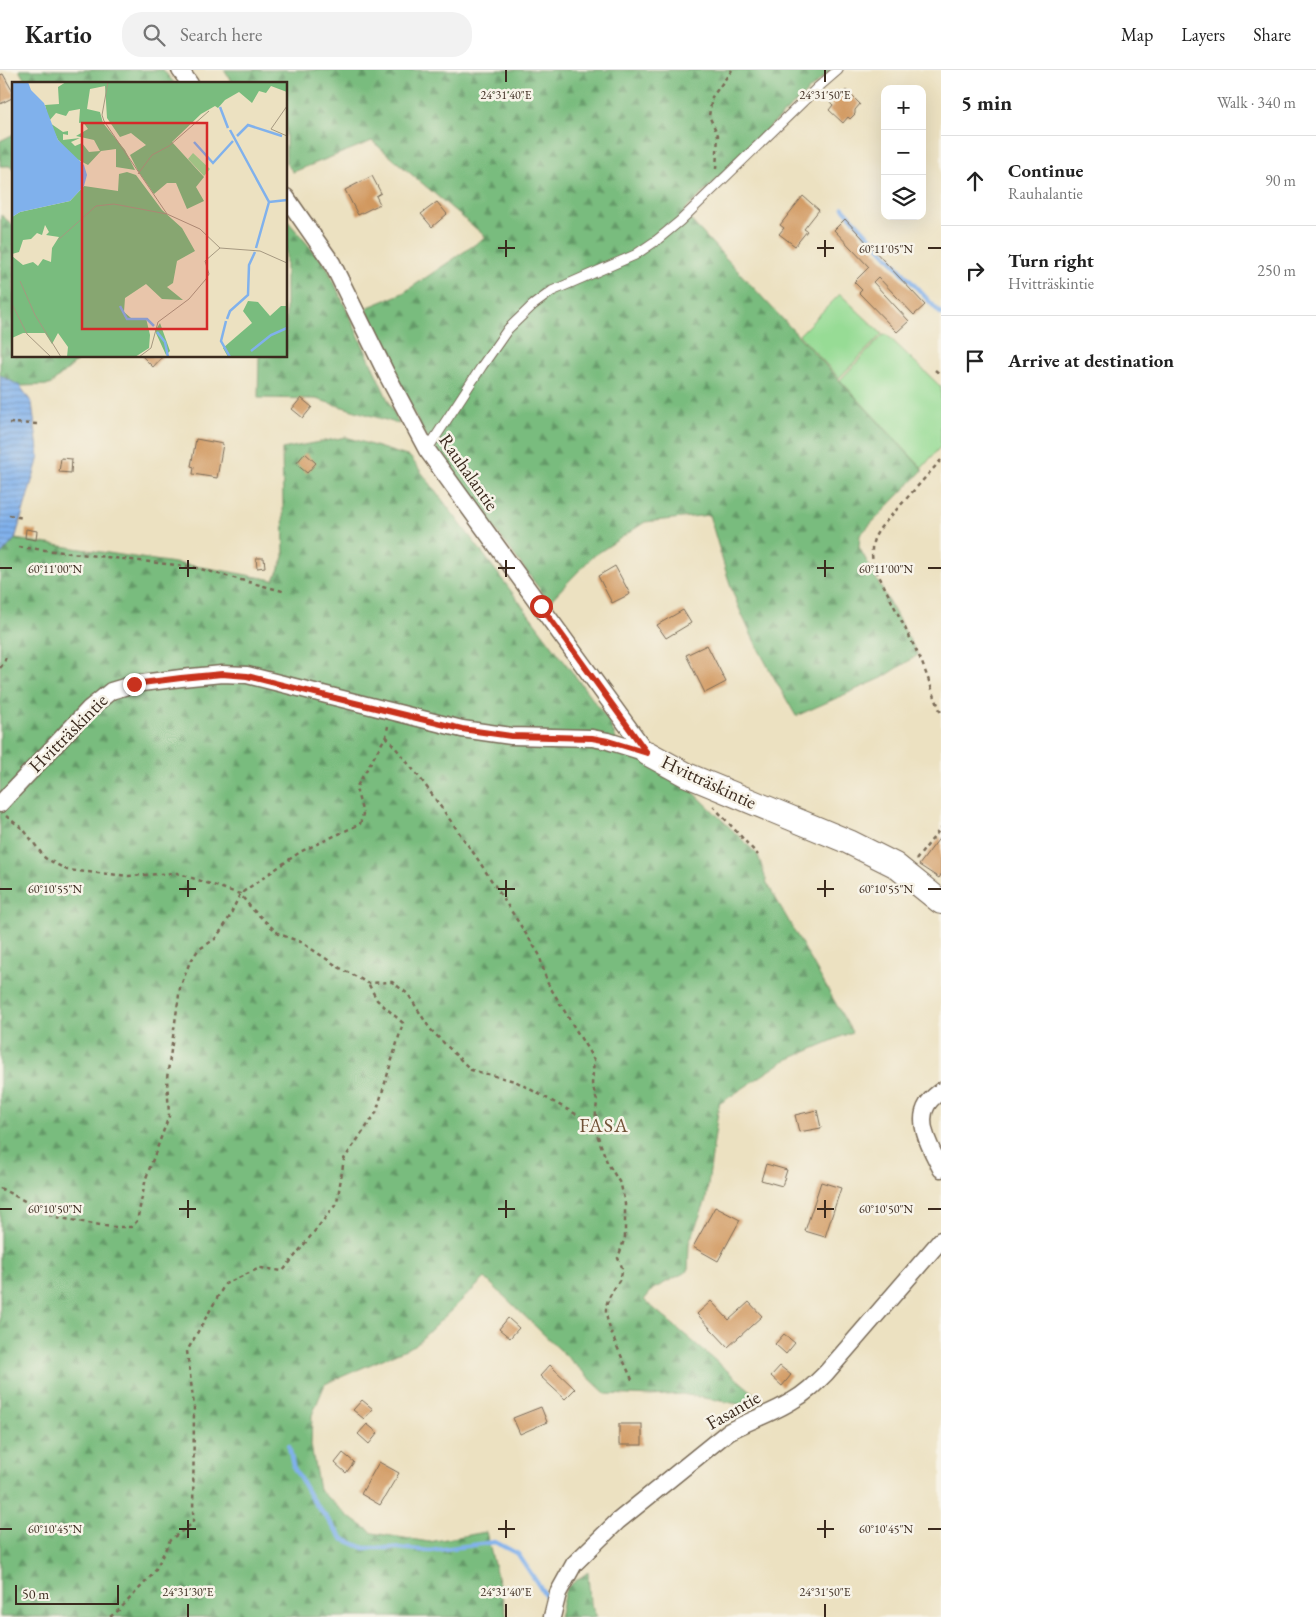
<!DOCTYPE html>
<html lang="en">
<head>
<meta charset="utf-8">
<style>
  body { margin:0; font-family:"EB Garamond",serif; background:#f2f2f2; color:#222 }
  .controls { position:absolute; right:15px; top:15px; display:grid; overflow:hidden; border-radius:10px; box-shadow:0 5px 20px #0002 }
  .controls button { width:45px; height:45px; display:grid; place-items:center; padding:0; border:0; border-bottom:1px solid #e0e0e0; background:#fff; color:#222; font:25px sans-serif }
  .scale { position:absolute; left:15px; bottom:12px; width:104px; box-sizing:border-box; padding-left:5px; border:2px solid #3b2a1e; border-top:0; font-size:14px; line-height:18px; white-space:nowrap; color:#3b2a1e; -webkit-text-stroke:4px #f7f3e8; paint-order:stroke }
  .stop { position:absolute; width:15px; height:15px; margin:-11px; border:4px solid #c8321e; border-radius:50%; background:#fff }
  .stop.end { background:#c8321e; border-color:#fff; box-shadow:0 1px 5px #0008 }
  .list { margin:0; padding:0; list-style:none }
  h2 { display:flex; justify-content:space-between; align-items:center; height:65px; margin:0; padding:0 20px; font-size:21px }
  h2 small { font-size:16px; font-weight:400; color:#767676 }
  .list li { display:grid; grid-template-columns:32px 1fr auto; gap:15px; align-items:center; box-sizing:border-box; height:90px; padding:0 20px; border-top:1px solid #e0e0e0 }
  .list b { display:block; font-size:19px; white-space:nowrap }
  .list p { margin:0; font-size:16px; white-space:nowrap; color:#767676 }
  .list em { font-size:16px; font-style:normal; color:#767676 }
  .icon { flex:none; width:28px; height:28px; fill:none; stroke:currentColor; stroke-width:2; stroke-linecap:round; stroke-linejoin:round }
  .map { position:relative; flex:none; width:941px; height:1547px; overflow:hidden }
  header { display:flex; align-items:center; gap:30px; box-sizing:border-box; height:70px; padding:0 25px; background:#fff; border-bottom:1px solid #e0e0e0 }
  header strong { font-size:24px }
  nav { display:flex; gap:28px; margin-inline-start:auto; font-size:18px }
  .search { width:350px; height:45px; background:#f2f2f2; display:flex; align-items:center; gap:12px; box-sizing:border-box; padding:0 18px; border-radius:20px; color:#767676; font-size:19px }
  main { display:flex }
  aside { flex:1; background:#fff }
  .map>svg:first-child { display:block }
  .forest { fill:url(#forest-firs); stroke:#5a734e }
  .green { fill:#97dc95; stroke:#69835a }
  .water { fill:url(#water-rules); stroke:#5e6e85 }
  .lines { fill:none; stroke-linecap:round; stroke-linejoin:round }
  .stream { stroke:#80b1ec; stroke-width:4.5 }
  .building { fill:#d1985f }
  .lane-casing { stroke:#796a57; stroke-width:11 }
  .street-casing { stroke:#796a57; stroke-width:19 }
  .secondary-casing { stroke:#796a57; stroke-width:26 }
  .path { stroke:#796a57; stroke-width:2.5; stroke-dasharray:4 4; stroke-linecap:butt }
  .lane { stroke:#fff; stroke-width:9 }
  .street { stroke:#fff; stroke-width:16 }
  .secondary { stroke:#fff; stroke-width:24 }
  .route { stroke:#c8321e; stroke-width:6 }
  .ticks { fill:none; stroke:#3b2a1e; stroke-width:2 }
  .labels { text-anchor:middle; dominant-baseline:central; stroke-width:5; stroke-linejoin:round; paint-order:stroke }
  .street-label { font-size:19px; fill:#3b2a1e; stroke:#f7f3e8 }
  .neighbourhood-label { font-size:20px; letter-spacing:1px; fill:#705035; stroke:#f7f3e8 }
  .inset-river { fill:none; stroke:#80b1ec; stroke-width:2.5 }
  .inset-road { fill:none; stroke:#a59880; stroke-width:1 }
  .view { fill:#d62828; fill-opacity:0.15; stroke:#d62828; stroke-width:2.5 }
  .inset-edge { fill:none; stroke:#3b2a1e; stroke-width:2.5 }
  .ticks-label { font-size:12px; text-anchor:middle; fill:#3b2a1e; stroke:#f7f3e8; stroke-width:5; stroke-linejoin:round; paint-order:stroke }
</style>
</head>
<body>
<header>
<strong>Kartio</strong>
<div class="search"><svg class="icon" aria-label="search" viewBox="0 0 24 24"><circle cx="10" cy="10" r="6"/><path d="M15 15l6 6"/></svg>Search here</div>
<nav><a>Map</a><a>Layers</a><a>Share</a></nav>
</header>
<main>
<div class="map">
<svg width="941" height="1547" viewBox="0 0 941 1547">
  <defs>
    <pattern id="forest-firs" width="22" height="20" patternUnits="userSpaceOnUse" patternTransform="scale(1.25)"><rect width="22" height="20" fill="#79bc7e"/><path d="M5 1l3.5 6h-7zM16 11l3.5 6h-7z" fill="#649967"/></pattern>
    <pattern id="water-rules" width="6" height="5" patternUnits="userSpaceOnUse" patternTransform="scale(1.25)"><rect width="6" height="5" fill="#80b1ec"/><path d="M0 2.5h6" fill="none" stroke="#6a90bf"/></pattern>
  </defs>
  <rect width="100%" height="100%" fill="#f7f3e8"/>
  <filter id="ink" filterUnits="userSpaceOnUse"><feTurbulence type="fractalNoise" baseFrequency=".02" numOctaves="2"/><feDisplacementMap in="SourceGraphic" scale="10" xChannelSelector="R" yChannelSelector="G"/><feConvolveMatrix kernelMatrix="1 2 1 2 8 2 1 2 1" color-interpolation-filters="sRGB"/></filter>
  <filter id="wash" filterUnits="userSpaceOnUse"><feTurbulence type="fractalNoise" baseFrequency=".0096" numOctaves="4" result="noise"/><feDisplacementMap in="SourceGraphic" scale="20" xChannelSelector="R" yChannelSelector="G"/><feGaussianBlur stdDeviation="1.12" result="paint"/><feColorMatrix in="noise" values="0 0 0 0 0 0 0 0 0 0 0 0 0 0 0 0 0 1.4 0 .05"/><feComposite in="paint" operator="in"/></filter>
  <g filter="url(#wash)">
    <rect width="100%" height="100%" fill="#ece1c1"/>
    <g class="forest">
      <path d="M 19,0 L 163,0 L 175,14 L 27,14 Z"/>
      <path d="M 224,0 L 831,0 L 764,62 L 738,90 L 683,142 L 923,400 L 860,465 L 859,477 L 918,585 L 882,608 L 796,646 C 777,613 758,581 743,547 C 728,515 720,479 709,445 L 645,452 L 592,487 L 549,532 L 422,360 L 366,238 L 403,223 L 486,167 L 372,71 L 293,102 L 286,93 L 286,14 L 233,14 Z"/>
      <path d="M 14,64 L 14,100 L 11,96 L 0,96 L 0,71 Z"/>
      <path d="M 1,145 L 14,156 L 14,286 L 83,286 L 50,315 L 20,316 L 0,305 Z"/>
      <path d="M 286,149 L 327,197 L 399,354 L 316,329 L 258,328 L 259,286 L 286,286 Z"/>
      <path d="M 346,367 L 410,387 L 609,651 L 622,684 L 643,691 L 680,709 L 758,785 L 767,813 L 852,962 L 784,991 L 719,1034 L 706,1130 L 689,1173 L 688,1201 L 653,1219 L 644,1230 L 763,1331 L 755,1337 L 682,1324 L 651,1326 L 606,1324 L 485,1208 L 415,1275 L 325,1314 L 312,1345 L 311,1375 L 319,1420 L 348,1446 L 373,1463 L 429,1472 L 486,1462 L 507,1547 L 0,1547 L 0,486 L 15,469 L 214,499 L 274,510 L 284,487 L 282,379 Z"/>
      <path d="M 588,1502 L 590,1533 L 597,1547 L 559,1547 L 566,1518 Z"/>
    </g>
    <g class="green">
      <path d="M 840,224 L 882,264 L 839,308 L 799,265 Z"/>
      <path d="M 883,265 L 887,265 L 941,317 L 941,376 L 922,398 L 840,310 Z"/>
    </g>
    <path class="water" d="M 0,305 L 20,316 L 32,333 L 39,387 L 15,469 L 0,486 Z"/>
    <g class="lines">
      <g class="stream">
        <path d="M 843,138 L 941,244"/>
        <path d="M 289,1376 L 293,1396 L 311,1428 L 343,1469 L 364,1478 L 398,1478 L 430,1481 L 495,1472 L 518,1484 L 546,1526"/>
      </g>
    </g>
    <g id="blocks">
      <g class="building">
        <path d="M 3,4 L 14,24 L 14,27 L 0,34 L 0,5 Z"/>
        <path d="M 846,20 L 860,34 L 855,40 L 855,44 L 850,49 L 848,47 L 843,53 L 829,40 L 833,35 L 830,32 L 838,24 L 841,26 Z"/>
        <path d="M 372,106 L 381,123 L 376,126 L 380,134 L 358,145 L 345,120 Z"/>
        <path d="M 803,126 L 819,140 L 804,159 L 807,161 L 795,176 L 779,164 L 784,158 L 780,155 Z"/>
        <path d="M 437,132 L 447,144 L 432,157 L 421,144 Z"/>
        <path d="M 845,149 L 925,235 L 914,245 L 878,207 L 873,212 L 909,251 L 897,262 L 859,223 L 862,220 L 854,212 L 869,197 L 834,160 Z"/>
        <path d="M 142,286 L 163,286 L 153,297 Z"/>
        <path d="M 301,328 L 312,337 L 303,348 L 292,339 Z"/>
        <path d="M 196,369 L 223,374 L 217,408 L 193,404 L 194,397 L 191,396 Z"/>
        <path d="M 305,383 L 316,393 L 307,403 L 296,394 Z"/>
        <path d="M 61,388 L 72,389 L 71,403 L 59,402 Z"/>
        <path d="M 26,459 L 37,461 L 36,470 L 25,468 Z"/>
        <path d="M 256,488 L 264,488 L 265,497 L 257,498 Z"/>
        <path d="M 615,496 L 630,524 L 612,533 L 598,506 Z"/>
        <path d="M 683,540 L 691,553 L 666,568 L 657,555 Z"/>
        <path d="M 707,575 L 726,612 L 705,623 L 686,585 Z"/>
        <path d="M 941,766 L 941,805 L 939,808 L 919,795 Z"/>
        <path d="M 817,1040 L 821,1058 L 799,1062 L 795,1045 Z"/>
        <path d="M 766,1094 L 787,1100 L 782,1116 L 761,1110 Z"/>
        <path d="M 821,1112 L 841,1118 L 825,1167 L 805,1161 Z"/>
        <path d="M 715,1137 L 740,1150 L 718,1191 L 693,1177 Z"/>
        <path d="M 711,1231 L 729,1250 L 749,1232 L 762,1246 L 728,1277 L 697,1244 Z"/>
        <path d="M 508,1248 L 519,1258 L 510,1268 L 499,1259 Z"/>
        <path d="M 784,1264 L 795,1273 L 786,1284 L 775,1274 Z"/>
        <path d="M 550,1295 L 575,1319 L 565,1329 L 540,1306 Z"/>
        <path d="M 780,1296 L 791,1305 L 782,1316 L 771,1306 Z"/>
        <path d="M 362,1330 L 373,1339 L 364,1349 L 353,1340 Z"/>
        <path d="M 541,1337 L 547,1352 L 520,1364 L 513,1348 Z"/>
        <path d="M 367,1354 L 378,1363 L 369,1374 L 358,1364 Z"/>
        <rect x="619" y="1354" width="23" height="21"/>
        <path d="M 343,1383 L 354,1392 L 346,1403 L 335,1393 Z"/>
        <path d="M 379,1392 L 399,1403 L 380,1435 L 361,1424 Z"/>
      </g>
    </g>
  </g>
  <g filter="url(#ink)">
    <use href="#blocks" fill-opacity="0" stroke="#796a57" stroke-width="1"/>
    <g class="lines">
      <g class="lane-casing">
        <path id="lane" d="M 427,380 L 482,296 L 508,259 L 533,235 L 552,221 L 635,185 L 657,170 L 680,151 L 816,19 L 838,0"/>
      </g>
      <g class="street-casing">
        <g id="street">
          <path d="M 180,0 L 190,14"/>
          <path d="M 286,127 L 332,193 L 386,303 L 427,380 L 647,683"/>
          <path d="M 0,734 L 89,639 L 111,621 L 134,614 L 181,608 L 222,604 L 247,605 L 462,659 L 511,666 L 592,668 L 608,671 L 647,683"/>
          <path d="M 941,1021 C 936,1025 930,1029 927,1035 C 915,1054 933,1082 941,1099"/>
          <path d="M 552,1547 L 558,1523 L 574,1494 L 618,1451 L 728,1362 C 748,1351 773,1343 792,1331 C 805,1324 815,1314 826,1303 L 941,1170"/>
        </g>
      </g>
      <g class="secondary-casing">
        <path id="secondary" d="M 647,683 L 687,705 L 849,772 L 895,795 L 941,832"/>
      </g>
      <g class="path">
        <path d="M 716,99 L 718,65 L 709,46 L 712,27 L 732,0"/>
        <path d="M 935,300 L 941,305"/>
        <path d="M 9,353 L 39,354"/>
        <path d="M 941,390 L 881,457 C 871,471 871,477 873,494 L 921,590 L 941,643"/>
        <path d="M 9,445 L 23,448"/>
        <path d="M 19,477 L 193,497 L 286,522"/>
        <path d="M 0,598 L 4,593 L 6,586"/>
        <path d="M 386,666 L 423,712 L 475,785 L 539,884 L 547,912 L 594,990 L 592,1014 L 597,1031 L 595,1052 L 598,1067 L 607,1092 L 621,1115 L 625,1134 L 625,1167 L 618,1188 C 619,1191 622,1195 622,1199 C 623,1213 605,1224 606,1242 C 607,1259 626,1295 633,1312"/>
        <path d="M 713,736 L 758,785"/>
        <path d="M 6,746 L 24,760 L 45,788 L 67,800 L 129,806 L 177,803 L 240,824 L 252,839 L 279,864 L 301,872 L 340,898 L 368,913 L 392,912 L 408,924 L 430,959 L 471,1000 L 515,1011 L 585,1049 L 595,1052"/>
        <path d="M 916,790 L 941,758"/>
        <path d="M 0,1118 L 55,1147 L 111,1157 L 131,1157 L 137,1151 L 146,1108 L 169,1046 L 167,1008 L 180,918 L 189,894 L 198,880 L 215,869 L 227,852 L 240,824 L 300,782 L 360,754 L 363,744 L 356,718 L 386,666 L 388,656"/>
        <path d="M 110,1547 L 119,1540 L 154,1503 L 170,1470 L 193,1453 L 194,1336 L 187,1281 L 225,1214 L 260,1198 L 283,1201 L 337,1133 L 344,1089 L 376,1043 L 403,953 L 377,930 L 368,913"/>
      </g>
      <use href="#lane" class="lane"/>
      <use href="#street" class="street"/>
      <use href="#secondary" class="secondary"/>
    </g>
  </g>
  <g class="lines" filter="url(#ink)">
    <path class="route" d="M 134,614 L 181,608 L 222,604 L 247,606 L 351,632 L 462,659 L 511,666 L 592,668 L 608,671 L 647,683 L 541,536"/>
  </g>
  <path class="ticks" d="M 506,0 L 506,12M 825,0 L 825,12M 506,170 L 506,187M 825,170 L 825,187M 498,178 L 515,178M 817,178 L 834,178M 928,178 L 941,178M 188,490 L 188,507M 506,490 L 506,507M 825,490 L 825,507M 0,498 L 12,498M 179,498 L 196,498M 498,498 L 515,498M 817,498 L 834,498M 928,498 L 941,498M 188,810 L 188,827M 506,810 L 506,827M 825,810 L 825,827M 0,819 L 12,819M 179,819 L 196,819M 498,819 L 515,819M 817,819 L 834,819M 928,819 L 941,819M 188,1130 L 188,1148M 506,1130 L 506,1148M 825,1130 L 825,1148M 0,1139 L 12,1139M 179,1139 L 196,1139M 498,1139 L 515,1139M 817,1139 L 834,1139M 928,1139 L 941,1139M 188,1450 L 188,1468M 506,1450 L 506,1468M 825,1450 L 825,1468M 0,1459 L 12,1459M 179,1459 L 196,1459M 498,1459 L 515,1459M 817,1459 L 834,1459M 928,1459 L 941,1459M 188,1534 L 188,1547M 506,1534 L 506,1547M 825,1534 L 825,1547"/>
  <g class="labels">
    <g class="street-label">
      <text transform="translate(469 402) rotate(55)">Rauhalantie</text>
      <text transform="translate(68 663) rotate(-45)">Hvitträskintie</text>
      <text transform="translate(709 712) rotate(25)">Hvitträskintie</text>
      <text transform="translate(733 1340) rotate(-30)">Fasantie</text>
    </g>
    <g class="neighbourhood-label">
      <text x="604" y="1055">FASA</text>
    </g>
  </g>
  <g transform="translate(12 12)">
    <rect width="275" height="275" fill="#ece1c1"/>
    <path d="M 54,0 L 275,0 L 275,10 L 259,4 L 254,11 L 247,9 L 240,21 L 227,10 L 213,18 L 206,26 L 203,24 L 189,32 L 160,60 L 192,95 L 184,105 L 192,119 L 175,127 L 164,101 L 155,101 L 142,112 L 126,89 L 118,73 L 134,63 L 119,51 L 108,55 L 95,36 L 93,4 L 78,7 L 75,27 L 88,30 L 91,41 L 113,68 L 123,88 L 104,85 L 104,67 L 89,69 L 76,83 L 61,75 L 46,58 L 38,41 L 51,50 L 56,49 L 56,53 L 51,52 L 51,58 L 68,56 L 59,60 L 63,64 L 70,61 L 77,70 L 88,69 L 82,58 L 64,54 L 76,47 L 71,40 L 67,41 L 68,27 L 57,29 L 54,34 L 44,31 L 37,39 L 33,23 L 47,22 L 46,5 ZM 115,90 L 124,93 L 150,128 L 170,146 L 183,169 L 165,179 L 161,201 L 155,205 L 171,218 L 150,217 L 134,202 L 113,216 L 112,230 L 119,236 L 134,236 L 138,253 L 137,266 L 123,275 L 55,275 L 56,265 L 46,251 L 40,262 L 33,251 L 11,251 L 0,256 L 0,174 L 11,183 L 21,180 L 26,184 L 31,177 L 39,180 L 40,166 L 47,155 L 34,153 L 37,150 L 33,143 L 30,153 L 25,151 L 19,157 L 11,158 L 7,170 L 0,172 L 0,135 L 8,130 L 58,119 L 72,104 L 106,109 L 107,92 ZM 236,219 L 246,220 L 258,234 L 269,224 L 275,224 L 275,275 L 216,275 L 211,266 L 240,241 L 231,229 ZM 148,241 L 158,269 L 154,273 L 143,249 Z" fill="#79bc7e"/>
    <path d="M 181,71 L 198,87 L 192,94 L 176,77 Z" fill="#97dc95"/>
    <path d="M 0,0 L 16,0 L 19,8 L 32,21 L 46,58 L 72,83 L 75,93 L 72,104 L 58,119 L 8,130 L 0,135 Z" fill="#80b1ec"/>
    <path class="inset-river" d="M 208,25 L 216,46M 218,48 L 257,120 L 244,166M 225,54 L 236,43 L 270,54M 182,60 L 201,81 L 221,59M 257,120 L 275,118M 108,224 L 115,237 L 135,237 L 142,244M 215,237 L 218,229 L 236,213 L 237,183 L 243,170M 214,239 L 209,259 L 218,275M 145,250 L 153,260 L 156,275M 239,269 L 259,253 L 275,246"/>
    <path class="inset-road" d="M 96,0 L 90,33 L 92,39 L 155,132M 275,24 L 259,47 L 275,54M 126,92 L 140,73 L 157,64 L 197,29M 46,158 L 84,124 L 102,122 L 155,132 L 188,147 L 208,166 L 248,169 L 275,181M 8,199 L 23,233 L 49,275M 0,222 L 15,252 L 39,275M 127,275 L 139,266 L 146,240 L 177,217 L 194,197 L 197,192 L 193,179 L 208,166"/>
    <path class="view" d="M 70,41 L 195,41 L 195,247 L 70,247 Z"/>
    <rect width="275" height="275" class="inset-edge"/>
  </g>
  <g class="ticks-label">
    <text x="506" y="29">24°31'40"E</text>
    <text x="825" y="29">24°31'50"E</text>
    <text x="886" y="183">60°11'05"N</text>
    <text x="55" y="503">60°11'00"N</text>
    <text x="886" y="503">60°11'00"N</text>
    <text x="55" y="823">60°10'55"N</text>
    <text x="886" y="823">60°10'55"N</text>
    <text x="55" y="1143">60°10'50"N</text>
    <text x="886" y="1143">60°10'50"N</text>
    <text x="55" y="1463">60°10'45"N</text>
    <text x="886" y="1463">60°10'45"N</text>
    <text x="188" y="1526">24°31'30"E</text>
    <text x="506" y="1526">24°31'40"E</text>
    <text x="825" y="1526">24°31'50"E</text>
  </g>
</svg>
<div class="controls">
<button>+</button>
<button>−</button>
<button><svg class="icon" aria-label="layers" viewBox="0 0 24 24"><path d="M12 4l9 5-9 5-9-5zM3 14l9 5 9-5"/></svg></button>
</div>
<div class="scale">50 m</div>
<div class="stop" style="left:541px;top:536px"></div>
<div class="stop end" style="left:134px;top:614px"></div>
</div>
<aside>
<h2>5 min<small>Walk · 340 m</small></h2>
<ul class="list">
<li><svg class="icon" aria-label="ahead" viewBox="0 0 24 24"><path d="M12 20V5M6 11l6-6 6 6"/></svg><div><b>Continue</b><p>Rauhalantie</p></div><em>90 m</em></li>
<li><svg class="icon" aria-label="right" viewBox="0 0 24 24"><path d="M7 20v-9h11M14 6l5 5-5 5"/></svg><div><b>Turn right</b><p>Hvitträskintie</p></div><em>250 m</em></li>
<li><svg class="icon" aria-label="arrive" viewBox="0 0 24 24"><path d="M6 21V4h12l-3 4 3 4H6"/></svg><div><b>Arrive at destination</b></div></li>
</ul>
</aside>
</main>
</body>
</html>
